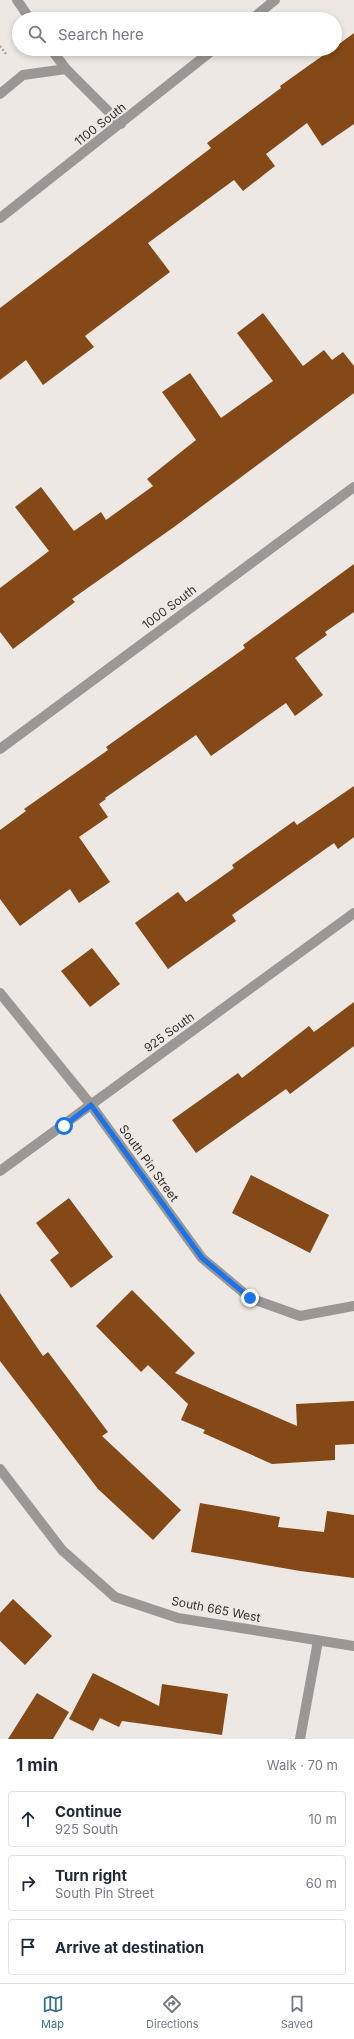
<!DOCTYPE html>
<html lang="en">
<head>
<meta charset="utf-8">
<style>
  body { margin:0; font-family:Inter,sans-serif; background:#f6f6f7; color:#1f2937 }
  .stop { position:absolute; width:12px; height:12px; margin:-9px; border:3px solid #1a73e8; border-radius:50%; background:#fff }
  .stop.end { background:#1a73e8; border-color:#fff; box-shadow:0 1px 4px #0008 }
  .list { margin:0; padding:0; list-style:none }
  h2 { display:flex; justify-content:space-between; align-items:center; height:52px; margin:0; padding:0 16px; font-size:17px }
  h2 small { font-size:13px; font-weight:400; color:#747a83 }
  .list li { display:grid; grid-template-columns:26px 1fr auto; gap:12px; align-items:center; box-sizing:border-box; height:56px; margin:0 8px 8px; padding:0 8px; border:1px solid #e0e1e3; border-radius:4px }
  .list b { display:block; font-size:15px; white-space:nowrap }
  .list p { margin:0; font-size:13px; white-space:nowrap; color:#747a83 }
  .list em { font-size:13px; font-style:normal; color:#747a83 }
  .icon { flex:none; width:22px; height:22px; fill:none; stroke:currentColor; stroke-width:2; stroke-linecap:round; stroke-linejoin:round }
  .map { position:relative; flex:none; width:354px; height:1739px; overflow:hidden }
  .search { position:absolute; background:#fff; box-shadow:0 2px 6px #0003; left:12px; right:12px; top:12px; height:44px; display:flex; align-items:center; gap:10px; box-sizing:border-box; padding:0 14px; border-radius:22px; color:#747a83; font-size:15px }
  .sheet { height:244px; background:#fff }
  nav { display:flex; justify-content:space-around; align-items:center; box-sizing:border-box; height:56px; border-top:1px solid #e0e1e3; background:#fff; font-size:11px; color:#747a83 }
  nav a { display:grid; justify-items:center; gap:2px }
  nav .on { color:#38718b }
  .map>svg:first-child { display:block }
  .building { fill:#844917 }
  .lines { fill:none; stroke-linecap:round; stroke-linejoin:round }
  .path { stroke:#aba7a4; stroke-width:2.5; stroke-dasharray:2 2; stroke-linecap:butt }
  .service { stroke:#9a9795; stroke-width:10 }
  .minor { stroke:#9a9795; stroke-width:10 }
  .route { stroke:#1a73e8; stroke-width:5 }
  .labels { text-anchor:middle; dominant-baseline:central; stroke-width:4; stroke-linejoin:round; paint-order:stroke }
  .street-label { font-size:12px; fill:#343230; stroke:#ede8e4 }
</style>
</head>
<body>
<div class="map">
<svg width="354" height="1739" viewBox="0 0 354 1739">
  <rect width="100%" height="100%" fill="#ede8e4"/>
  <g class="building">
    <path d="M 354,33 L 354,124 L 322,146 L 307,123 L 266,154 L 275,166 L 243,191 L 234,180 L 148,243 L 170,272 L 85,336 L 94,347 L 43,385 L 26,360 L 0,380 L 0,308 L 211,148 L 207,143 L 281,88 L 280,86 L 332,49 L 335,49 L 335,47 Z"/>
    <path d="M 263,313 L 303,366 L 324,350 L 332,360 L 343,352 L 354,366 L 354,393 L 174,527 L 72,599 L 75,602 L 13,649 L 0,632 L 0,588 L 49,551 L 15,507 L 41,487 L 74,531 L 101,512 L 106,520 L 153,486 L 147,479 L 196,440 L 162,392 L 190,373 L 221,418 L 273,381 L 237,333 Z"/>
    <path d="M 354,564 L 354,612 L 325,632 L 327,635 L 295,658 L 323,695 L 295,716 L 286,703 L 211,756 L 196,735 L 105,798 L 106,799 L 99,804 L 108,817 L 79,837 L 110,882 L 79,903 L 70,889 L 20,926 L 0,899 L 0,830 L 26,811 L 24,809 L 108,750 L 106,747 L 245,648 L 243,645 Z"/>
    <path d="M 354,786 L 354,837 L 338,849 L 334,843 L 232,915 L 236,921 L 168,969 L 135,923 L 178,892 L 186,902 L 234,868 L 232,865 L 294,821 L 297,825 Z"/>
    <path d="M 92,948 L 120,984 L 90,1007 L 61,971 Z"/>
    <path d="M 354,1002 L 354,1046 L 290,1094 L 286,1089 L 196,1153 L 172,1120 L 238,1073 L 242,1078 L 309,1026 L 314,1032 Z"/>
    <path d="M 251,1175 L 329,1215 L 310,1253 L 232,1213 Z"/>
    <path d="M 69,1198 L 113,1257 L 71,1288 L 50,1260 L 59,1253 L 36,1223 Z"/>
    <path d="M 132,1290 L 195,1353 L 175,1373 L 297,1426 L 296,1404 L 354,1401 L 354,1444 L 335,1445 L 335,1460 L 272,1464 L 203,1433 L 205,1430 L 181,1420 L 188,1404 L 148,1365 L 141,1372 L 96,1326 Z"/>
    <path d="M 0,1293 L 43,1356 L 48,1352 L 108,1432 L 102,1436 L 181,1510 L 153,1540 L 98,1489 L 0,1361 Z"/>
    <path d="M 200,1503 L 280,1517 L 278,1527 L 324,1532 L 327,1511 L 354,1515 L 354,1578 L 300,1571 L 191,1552 Z"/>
    <path d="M 13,1599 L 52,1636 L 25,1665 L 0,1641 L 0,1613 Z"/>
    <path d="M 93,1673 L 159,1706 L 162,1684 L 228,1694 L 222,1735 L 122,1721 L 119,1727 L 100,1718 L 93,1731 L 69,1719 Z"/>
    <path d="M 37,1693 L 69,1712 L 53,1739 L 8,1739 Z"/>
  </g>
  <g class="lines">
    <path class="path" d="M 0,46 L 6,54"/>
    <g class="service">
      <path d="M 17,0 L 30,19"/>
      <path d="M 51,49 L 66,69 L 121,124"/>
      <path d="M 0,94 L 23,75 L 66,69"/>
    </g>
    <g class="minor">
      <path d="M 252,19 L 275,0"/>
      <path d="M 0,218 L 214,49"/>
      <path d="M 0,749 L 354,487"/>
      <path d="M 0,993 L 91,1105 L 202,1258 L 250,1298 L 300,1316 L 354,1306"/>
      <path d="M 0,1171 L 354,913"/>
      <path d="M 0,1469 L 62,1550 L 115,1597 L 178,1618 L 354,1646"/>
      <path d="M 300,1739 L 318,1641"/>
    </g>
  </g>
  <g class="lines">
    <path class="route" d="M 64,1126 L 91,1105 L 202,1258 L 250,1298"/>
  </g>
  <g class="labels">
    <g class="street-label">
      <text transform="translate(100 124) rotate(-38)">1100 South</text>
      <text transform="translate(169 607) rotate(-37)">1000 South</text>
      <text transform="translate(169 1032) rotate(-36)">925 South</text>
      <text transform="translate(149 1163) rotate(54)">South Pin Street</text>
      <text transform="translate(216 1609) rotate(11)">South 665 West</text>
    </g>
  </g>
</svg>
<div class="stop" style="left:64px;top:1126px"></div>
<div class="stop end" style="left:250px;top:1298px"></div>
<div class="search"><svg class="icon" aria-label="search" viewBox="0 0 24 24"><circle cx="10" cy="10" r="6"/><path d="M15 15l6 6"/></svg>Search here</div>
</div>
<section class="sheet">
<h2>1 min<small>Walk · 70 m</small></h2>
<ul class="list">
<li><svg class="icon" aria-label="ahead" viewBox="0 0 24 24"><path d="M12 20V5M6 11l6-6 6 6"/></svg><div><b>Continue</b><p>925 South</p></div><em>10 m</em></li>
<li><svg class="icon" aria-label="right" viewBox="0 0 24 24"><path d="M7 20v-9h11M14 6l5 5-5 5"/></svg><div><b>Turn right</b><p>South Pin Street</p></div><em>60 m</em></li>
<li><svg class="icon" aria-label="arrive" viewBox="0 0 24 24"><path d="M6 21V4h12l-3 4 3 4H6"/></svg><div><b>Arrive at destination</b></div></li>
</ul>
</section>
<nav>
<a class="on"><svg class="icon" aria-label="map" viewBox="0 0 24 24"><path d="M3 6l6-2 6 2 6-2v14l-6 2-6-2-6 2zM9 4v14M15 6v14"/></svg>Map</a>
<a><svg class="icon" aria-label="directions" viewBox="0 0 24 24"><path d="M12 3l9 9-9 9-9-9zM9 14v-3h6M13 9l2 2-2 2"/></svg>Directions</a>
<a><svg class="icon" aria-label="saved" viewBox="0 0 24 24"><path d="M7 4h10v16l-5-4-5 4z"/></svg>Saved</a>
</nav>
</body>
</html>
